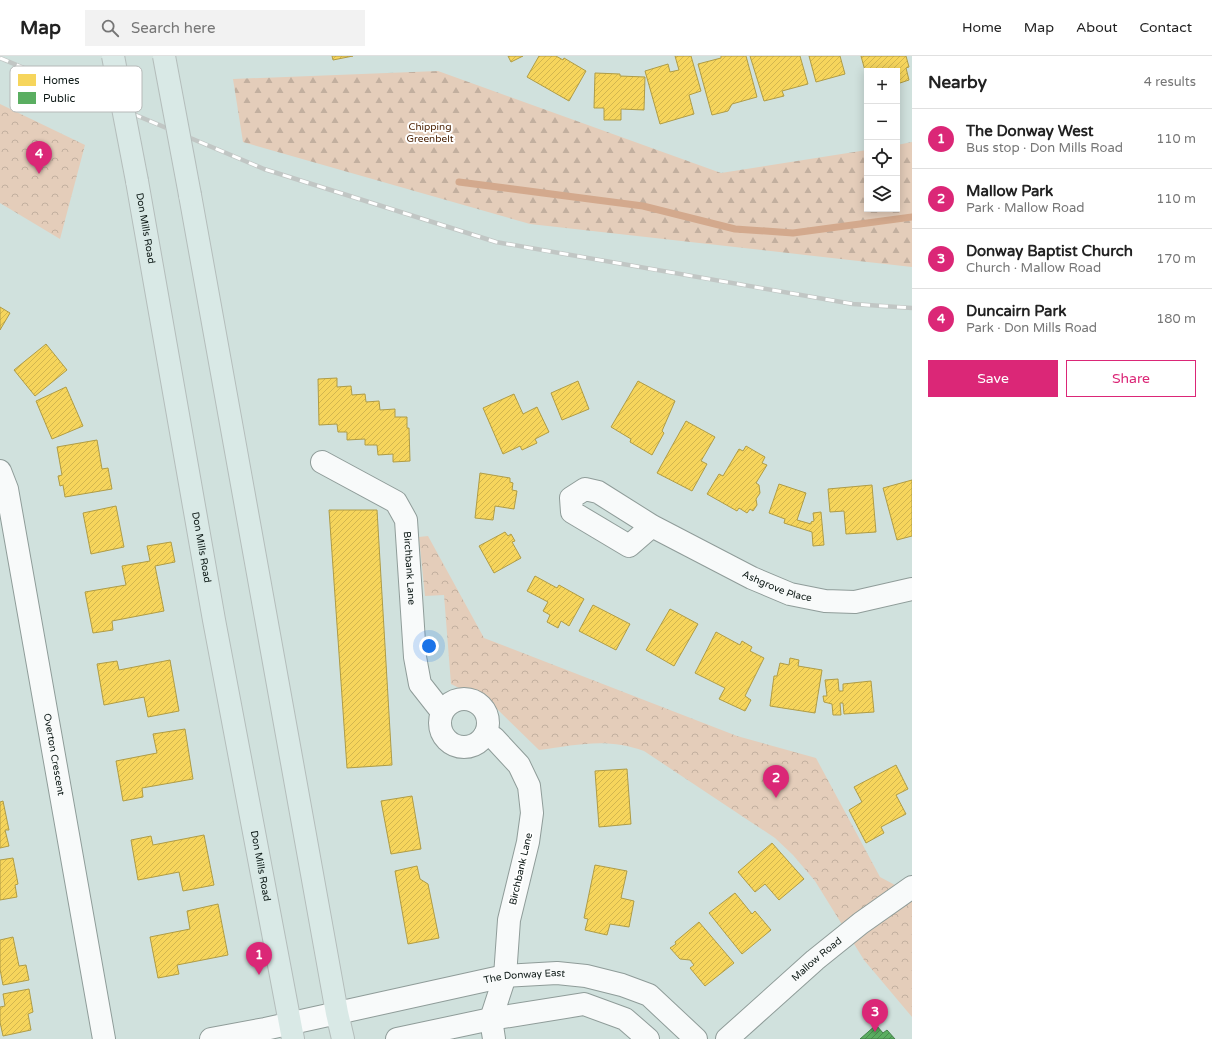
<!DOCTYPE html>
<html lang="en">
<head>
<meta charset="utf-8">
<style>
  body { margin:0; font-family:"Varela Round",sans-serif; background:#f2f2f2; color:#222 }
  .controls { position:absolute; right:12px; top:12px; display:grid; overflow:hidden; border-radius:0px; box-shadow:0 2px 10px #0003 }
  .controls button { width:36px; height:36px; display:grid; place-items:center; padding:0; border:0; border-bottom:1px solid #e0e0e0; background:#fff; color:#222; font:20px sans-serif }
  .you { position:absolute; left:429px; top:590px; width:14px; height:14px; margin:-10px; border:3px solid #fff; border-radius:50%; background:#1a73e8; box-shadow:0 0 0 6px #1a73e833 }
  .badge { display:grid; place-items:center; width:26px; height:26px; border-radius:50%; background:#db2777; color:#fff; font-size:13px; font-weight:700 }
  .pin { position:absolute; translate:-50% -33px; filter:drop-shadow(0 1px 2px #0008) }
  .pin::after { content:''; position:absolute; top:21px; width:14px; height:12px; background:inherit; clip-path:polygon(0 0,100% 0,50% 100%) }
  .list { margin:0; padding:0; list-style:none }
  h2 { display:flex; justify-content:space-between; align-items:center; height:52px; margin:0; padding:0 16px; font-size:17px }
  h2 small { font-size:13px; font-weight:400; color:#767676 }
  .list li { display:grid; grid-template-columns:26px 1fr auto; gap:12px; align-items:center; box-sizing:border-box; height:60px; padding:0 16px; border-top:1px solid #e0e0e0 }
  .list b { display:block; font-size:15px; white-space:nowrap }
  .list p { margin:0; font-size:13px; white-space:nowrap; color:#767676 }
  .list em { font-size:13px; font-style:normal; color:#767676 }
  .actions { display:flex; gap:8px; padding:12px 16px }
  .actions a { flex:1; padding:9px 0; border:1px solid #db2777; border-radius:0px; text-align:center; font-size:14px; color:#db2777 }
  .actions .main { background:#db2777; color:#fff }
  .icon { flex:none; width:22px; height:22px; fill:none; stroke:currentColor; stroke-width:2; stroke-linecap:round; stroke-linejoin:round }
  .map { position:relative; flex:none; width:912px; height:983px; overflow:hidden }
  header { display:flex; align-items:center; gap:24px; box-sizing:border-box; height:56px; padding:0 20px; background:#fff; border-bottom:1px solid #e0e0e0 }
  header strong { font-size:19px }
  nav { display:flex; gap:22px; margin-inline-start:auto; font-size:14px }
  .search { width:280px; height:36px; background:#f2f2f2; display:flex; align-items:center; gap:10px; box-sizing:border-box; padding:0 14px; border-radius:0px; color:#767676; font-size:15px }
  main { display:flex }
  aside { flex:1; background:#fff }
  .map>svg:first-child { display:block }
  .forest { fill:url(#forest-firs) }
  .park { fill:url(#park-crowns) }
  .homes { fill:url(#homes-hatch); stroke:#af9c46 }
  .public { fill:url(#public-hatch); stroke:#42804a }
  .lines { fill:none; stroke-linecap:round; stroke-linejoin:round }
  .stream { stroke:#d3a98d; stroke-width:7 }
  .minor-casing { stroke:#8f9c99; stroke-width:24 }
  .major-casing { stroke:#b4bdbb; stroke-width:24 }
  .minor { stroke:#f8fafa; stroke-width:22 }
  .major { stroke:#d9e9e6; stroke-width:22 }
  .rail-casing { stroke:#c1c6c4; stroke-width:4.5 }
  .rail { stroke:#fff; stroke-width:3; stroke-dasharray:9; stroke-linecap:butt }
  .major-bridge-casing { stroke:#b4bdbb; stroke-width:24; stroke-linecap:butt }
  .major-bridge { stroke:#d9e9e6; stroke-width:22 }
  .labels { text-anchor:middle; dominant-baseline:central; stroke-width:4; stroke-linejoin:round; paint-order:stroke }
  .park-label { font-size:10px; fill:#4b2103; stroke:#fff }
  .street-label { font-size:10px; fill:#0a1613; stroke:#fff }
  .key { fill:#fff; stroke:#b6b9b8; stroke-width:1 }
  .key-label { font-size:11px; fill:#0a1613 }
</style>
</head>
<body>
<header>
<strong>Map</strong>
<div class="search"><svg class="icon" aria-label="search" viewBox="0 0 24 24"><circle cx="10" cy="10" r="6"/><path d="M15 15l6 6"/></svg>Search here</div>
<nav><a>Home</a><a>Map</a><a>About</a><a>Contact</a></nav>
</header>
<main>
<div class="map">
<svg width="912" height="983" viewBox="0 0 912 983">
  <defs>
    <pattern id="forest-firs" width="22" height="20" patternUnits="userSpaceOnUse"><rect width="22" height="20" fill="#e4cdba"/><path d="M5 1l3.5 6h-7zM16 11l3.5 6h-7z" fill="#c2af9f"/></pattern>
    <pattern id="park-crowns" width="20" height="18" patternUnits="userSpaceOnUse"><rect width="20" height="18" fill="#e4cdba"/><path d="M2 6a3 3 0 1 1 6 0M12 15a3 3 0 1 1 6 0" fill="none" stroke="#c2af9f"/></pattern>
    <pattern id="homes-hatch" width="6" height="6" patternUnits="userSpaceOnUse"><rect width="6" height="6" fill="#f6d55c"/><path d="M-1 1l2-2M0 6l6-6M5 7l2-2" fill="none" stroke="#d2b64f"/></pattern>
    <pattern id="public-hatch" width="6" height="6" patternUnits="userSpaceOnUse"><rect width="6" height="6" fill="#5aae61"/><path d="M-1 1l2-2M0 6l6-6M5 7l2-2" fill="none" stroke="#498d4f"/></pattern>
  </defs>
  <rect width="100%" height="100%" fill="#d0e1dd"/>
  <path class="forest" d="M 438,15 L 721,117 L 867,94 L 867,153 L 897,153 L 897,89 L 912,86 L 912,211 L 530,168 L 243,86 L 233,23 Z"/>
  <g class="park">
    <path d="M 0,48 L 85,89 L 60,183 L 0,147 Z"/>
    <path d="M 428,480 L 484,582 L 737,680 L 816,702 L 880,821 L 912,838 L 912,961 L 864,904 L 815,825 L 793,799 L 775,782 L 644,695 C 607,681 576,689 539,694 L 493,649 L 451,628 L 444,539 L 425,540 L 419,481 Z"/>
  </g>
  <g class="homes">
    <path d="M 332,0 L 353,0 L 333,4 Z"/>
    <path d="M 508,0 L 523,0 L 511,6 Z"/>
    <path d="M 539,0 L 556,0 L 563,4 L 564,2 L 586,15 L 569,45 L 527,21 Z"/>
    <path d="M 675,0 L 691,0 L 701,35 L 689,39 L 694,58 L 660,68 L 645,15 L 668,8 L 670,16 L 679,14 Z"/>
    <path d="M 721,0 L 746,0 L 757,41 L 732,48 L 728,55 L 712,59 L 698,8 L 721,2 Z"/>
    <path d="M 750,0 L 800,0 L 808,28 L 782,35 L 784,40 L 764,45 Z"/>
    <path d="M 809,0 L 840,0 L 845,18 L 816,26 Z"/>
    <path d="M 861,0 L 906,0 L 909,11 L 906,12 L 909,24 L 897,28 L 897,15 L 867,15 L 867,22 Z"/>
    <path d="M 595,17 L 620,18 L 620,20 L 645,21 L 644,54 L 621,53 L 621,64 L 604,64 L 604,52 L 594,52 Z"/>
    <path d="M 0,251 L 10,257 L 0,274 Z"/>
    <path d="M 46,288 L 67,314 L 35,340 L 14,314 Z"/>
    <path d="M 337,322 L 337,331 L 351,330 L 352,339 L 365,338 L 366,346 L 379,345 L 380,354 L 395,353 L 395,361 L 407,361 L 407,372 L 409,372 L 410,405 L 393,406 L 393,398 L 378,399 L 377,389 L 365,389 L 365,383 L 347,384 L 347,376 L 338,376 L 337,368 L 319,369 L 318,323 Z"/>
    <path d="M 578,325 L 589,353 L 562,364 L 551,337 Z"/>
    <path d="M 638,325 L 675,345 L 662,375 L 664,377 L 652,399 L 630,386 L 631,383 L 611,371 Z"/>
    <path d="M 66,331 L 83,370 L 52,383 L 36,345 Z"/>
    <path d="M 514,338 L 523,358 L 537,351 L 549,376 L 535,383 L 537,387 L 522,394 L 520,390 L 503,398 L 483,352 Z"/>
    <path d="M 686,365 L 715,381 L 701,405 L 707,408 L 692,435 L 657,417 Z"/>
    <path d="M 97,384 L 102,413 L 108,412 L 112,433 L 65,441 L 63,429 L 60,430 L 58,420 L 62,419 L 57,391 Z"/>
    <path d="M 746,390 L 765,401 L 762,407 L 767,409 L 756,427 L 759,429 L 760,437 L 756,443 L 757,449 L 753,455 L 750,453 L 747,457 L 739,452 L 737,455 L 707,438 L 719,418 L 723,420 L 739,393 L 743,395 Z"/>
    <path d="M 480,417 L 510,422 L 510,426 L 513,427 L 512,434 L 517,435 L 514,453 L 495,450 L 493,464 L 475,462 Z"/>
    <path d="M 912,424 L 912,480 L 897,484 L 883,432 Z"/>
    <path d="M 779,428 L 806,437 L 797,464 L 811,468 L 811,466 L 814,465 L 813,457 L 821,456 L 824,489 L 813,490 L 812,476 L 784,467 L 785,463 L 769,457 Z"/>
    <path d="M 872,429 L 876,476 L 846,478 L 844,455 L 830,456 L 828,433 Z"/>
    <path d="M 116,450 L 124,491 L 91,498 L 83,457 Z"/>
    <path d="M 329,454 L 377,454 L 392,709 L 347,712 Z"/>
    <path d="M 505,476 L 508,480 L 511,478 L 515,485 L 512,486 L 521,502 L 494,517 L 479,490 Z"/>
    <path d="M 171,486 L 175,506 L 155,510 L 164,555 L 112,565 L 113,574 L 93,577 L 85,536 L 126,529 L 122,510 L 150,505 L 147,490 Z"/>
    <path d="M 535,520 L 557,532 L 559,529 L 584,543 L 569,570 L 561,565 L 558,572 L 547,566 L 550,559 L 543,555 L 548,546 L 527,535 Z"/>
    <path d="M 593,549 L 630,568 L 616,594 L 579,575 Z"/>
    <path d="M 670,553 L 698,568 L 674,610 L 646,594 Z"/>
    <path d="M 716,576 L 740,589 L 742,585 L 752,591 L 750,595 L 764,602 L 745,640 L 751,644 L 745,655 L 719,643 L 725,632 L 695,617 Z"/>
    <path d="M 790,602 L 799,604 L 798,610 L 822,614 L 815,657 L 770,650 L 774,620 L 777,620 L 780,607 L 789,609 Z"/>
    <path d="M 170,604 L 179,655 L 148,661 L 144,641 L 104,649 L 97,608 L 117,605 L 119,614 Z"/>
    <path d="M 838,623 L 839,635 L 843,635 L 843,628 L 871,625 L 874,656 L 844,658 L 843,647 L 840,647 L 841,659 L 833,659 L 832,648 L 824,646 L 823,640 L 827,640 L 825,624 Z"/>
    <path d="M 185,673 L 193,723 L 142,732 L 143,741 L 123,745 L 116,705 L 157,697 L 153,678 Z"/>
    <path d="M 896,709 L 908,733 L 896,739 L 906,758 L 881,771 L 884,777 L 866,787 L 849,754 L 862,746 L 854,731 Z"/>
    <path d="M 627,713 L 631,768 L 599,771 L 595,715 Z"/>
    <path d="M 412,740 L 421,793 L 391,798 L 381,745 Z"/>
    <path d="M 3,745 L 9,774 L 5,774 L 9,790 L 0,792 L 0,746 Z"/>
    <path d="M 204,779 L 214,829 L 183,835 L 179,816 L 138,824 L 131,784 L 151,780 L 153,789 Z"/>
    <path d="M 772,787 L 804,823 L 779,844 L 765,828 L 755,836 L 738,816 Z"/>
    <path d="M 13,802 L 18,828 L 15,829 L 17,841 L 0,844 L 0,804 Z"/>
    <path d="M 595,809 L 627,815 L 621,842 L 634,845 L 629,871 L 610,868 L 607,879 L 585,874 L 588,863 L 584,862 Z"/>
    <path d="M 417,810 L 420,823 L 428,828 L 439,882 L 408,888 L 395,815 Z"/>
    <path d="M 735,837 L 752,858 L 755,855 L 771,874 L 742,898 L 709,857 Z"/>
    <path d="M 218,848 L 228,899 L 177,909 L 179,918 L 158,922 L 150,881 L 190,873 L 187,855 Z"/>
    <path d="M 699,866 L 734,907 L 705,930 L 690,912 L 694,909 L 690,904 L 680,903 L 670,892 L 676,888 L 675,886 Z"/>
    <path d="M 13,881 L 19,910 L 26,909 L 29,924 L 3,929 L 0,913 L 0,884 Z"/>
    <path d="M 29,933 L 33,956 L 28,958 L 31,974 L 3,980 L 0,966 L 0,951 L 5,950 L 3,938 Z"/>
  </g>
  <path class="public" d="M 876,969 L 883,977 L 887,974 L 895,983 L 860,983 Z"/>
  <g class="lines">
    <path class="stream" d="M 459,126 L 643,150 L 735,173 L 793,177 L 912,161"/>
    <g class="minor-casing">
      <g id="minor">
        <path id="s1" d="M 322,406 L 396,446 L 406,464 L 415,601 L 420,628 L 442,656"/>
        <path id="s2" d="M 0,415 L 7,433 L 104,983"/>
        <path id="s3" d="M 652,470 L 629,490 L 572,456 L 571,442 L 585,433 L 598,436 L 652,470 L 752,522 L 790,538 L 825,545 L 855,546 L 912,533"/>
        <circle cx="464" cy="667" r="24"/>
        <path d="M 485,679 L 494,682 L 519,709 L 529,730 L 532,757 L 528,786 L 509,864 L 505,920 L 491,963 L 494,983"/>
        <path id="s4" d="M 211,983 L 265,973 L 505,920 L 557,917 L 586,920 L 622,929 L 649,939 L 696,983"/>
        <path d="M 397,983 L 491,963 L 584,948 L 625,963 L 648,983"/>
        <path id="s5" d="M 727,983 L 815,904 L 861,867 L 912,831"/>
      </g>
    </g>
    <g class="major-casing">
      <g id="major">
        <path id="s6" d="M 137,125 L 214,564 L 293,983"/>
        <path d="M 190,139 L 337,957 L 343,983"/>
      </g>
    </g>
    <use href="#minor" class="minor"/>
    <use href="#major" class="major"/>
    <g class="rail-casing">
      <path id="rail" d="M 0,2 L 264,113 L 496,186 L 853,248 L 912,252"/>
    </g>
    <use href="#rail" class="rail"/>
    <g class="major-bridge-casing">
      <g id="major-bridge">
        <path d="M 113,0 L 137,125"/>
        <path d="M 164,0 L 190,139"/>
      </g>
    </g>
    <use href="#major-bridge" class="major-bridge"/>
  </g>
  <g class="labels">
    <g class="park-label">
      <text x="430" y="71">Chipping<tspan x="430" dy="12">Greenbelt</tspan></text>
    </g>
    <g class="street-label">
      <text stroke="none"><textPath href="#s6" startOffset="48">Don Mills Road</textPath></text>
      <text stroke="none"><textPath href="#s6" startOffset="372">Don Mills Road</textPath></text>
      <text stroke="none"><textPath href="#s1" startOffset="153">Birchbank Lane</textPath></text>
      <text stroke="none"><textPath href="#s3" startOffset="344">Ashgrove Place</textPath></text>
      <text stroke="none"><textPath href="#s2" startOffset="289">Overton Crescent</textPath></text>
      <text stroke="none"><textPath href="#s6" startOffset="696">Don Mills Road</textPath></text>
      <text transform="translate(521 813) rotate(-77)">Birchbank Lane</text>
      <text stroke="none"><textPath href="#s5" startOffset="120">Mallow Road</textPath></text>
      <text stroke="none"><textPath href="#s4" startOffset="320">The Donway East</textPath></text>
    </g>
  </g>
  <rect x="10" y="10" width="132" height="46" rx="6" class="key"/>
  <rect x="18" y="18" width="18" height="12" fill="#f6d55c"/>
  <rect x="18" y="36" width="18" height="12" fill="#5aae61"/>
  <g class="key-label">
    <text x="43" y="28">Homes</text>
    <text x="43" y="46">Public</text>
  </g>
</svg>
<div class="controls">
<button>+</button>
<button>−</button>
<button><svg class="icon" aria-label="locate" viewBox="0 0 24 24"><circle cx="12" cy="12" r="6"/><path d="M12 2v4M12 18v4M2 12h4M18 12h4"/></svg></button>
<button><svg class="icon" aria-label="layers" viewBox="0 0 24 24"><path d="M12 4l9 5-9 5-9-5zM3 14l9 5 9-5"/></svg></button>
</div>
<div class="you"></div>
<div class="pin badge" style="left:259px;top:919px">1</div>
<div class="pin badge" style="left:776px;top:742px">2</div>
<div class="pin badge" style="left:875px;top:976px">3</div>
<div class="pin badge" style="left:39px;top:118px">4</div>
</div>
<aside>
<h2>Nearby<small>4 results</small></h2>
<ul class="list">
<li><span class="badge">1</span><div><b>The Donway West</b><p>Bus stop · Don Mills Road</p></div><em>110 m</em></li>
<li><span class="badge">2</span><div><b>Mallow Park</b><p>Park · Mallow Road</p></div><em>110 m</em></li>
<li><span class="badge">3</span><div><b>Donway Baptist Church</b><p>Church · Mallow Road</p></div><em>170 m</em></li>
<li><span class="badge">4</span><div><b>Duncairn Park</b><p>Park · Don Mills Road</p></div><em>180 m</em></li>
</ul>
<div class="actions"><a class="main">Save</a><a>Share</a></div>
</aside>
</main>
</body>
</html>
